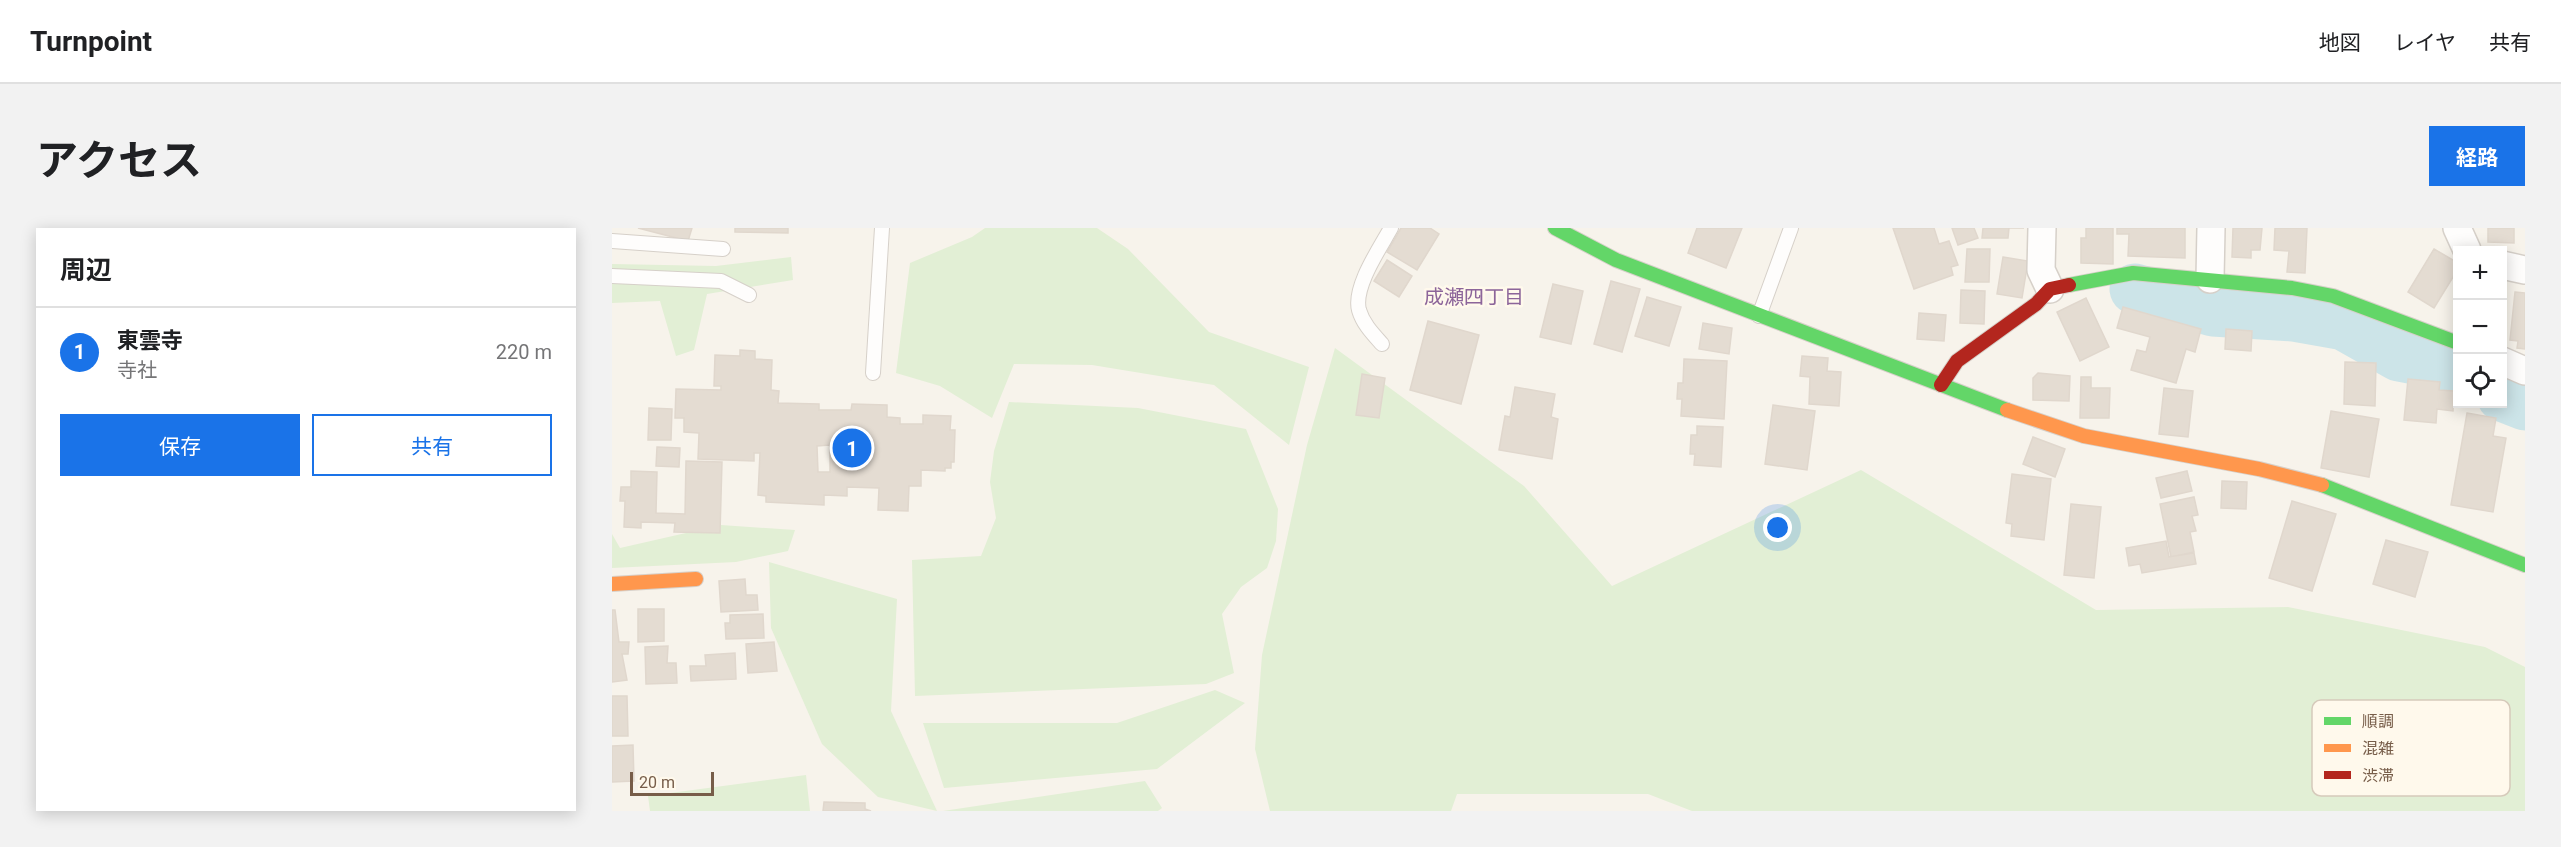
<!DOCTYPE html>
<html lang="ja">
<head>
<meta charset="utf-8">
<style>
  body { margin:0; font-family:Roboto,"Noto Sans JP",sans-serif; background:#f2f2f2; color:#202124 }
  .controls { position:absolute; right:18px; top:18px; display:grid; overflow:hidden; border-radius:0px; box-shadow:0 3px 15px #0003 }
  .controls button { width:54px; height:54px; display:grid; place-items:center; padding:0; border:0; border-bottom:2px solid #e0e0e0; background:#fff; color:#202124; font:30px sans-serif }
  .scale { position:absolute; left:18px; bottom:15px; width:84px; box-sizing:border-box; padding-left:6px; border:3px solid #775d49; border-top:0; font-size:16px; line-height:21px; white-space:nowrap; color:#775d49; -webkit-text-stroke:4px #fff9ec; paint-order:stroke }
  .you { position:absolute; left:1166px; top:300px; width:21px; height:21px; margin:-15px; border:4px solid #fff; border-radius:50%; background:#1a73e8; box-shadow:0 0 0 9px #1a73e833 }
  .badge { display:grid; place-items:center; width:39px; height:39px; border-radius:50%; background:#1a73e8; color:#fff; font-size:20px; font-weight:700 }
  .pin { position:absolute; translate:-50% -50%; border:3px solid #fff; box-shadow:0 2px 6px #0006 }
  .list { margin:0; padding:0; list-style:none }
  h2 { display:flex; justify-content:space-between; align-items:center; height:78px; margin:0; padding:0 24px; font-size:26px }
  h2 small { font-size:20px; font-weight:400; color:#757577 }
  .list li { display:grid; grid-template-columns:39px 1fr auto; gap:18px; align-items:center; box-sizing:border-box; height:90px; padding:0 24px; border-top:2px solid #e0e0e0 }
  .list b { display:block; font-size:22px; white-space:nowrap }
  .list p { margin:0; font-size:20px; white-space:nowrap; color:#757577 }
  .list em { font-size:20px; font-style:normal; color:#757577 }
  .actions { display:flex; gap:12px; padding:18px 24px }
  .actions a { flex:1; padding:14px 0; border:2px solid #1a73e8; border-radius:0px; text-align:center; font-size:21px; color:#1a73e8 }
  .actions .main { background:#1a73e8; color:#fff }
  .icon { flex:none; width:33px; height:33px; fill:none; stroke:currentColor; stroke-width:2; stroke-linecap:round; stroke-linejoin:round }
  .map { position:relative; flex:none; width:1913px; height:583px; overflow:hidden; border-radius:0px }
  header { display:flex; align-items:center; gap:36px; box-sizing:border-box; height:84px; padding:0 30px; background:#fff; border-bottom:2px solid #e0e0e0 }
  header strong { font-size:28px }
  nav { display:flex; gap:33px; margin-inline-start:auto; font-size:21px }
  .intro { display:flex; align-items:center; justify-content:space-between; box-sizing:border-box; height:144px; padding:0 36px }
  h1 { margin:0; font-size:42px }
  .button { padding:15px 27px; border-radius:0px; background:#1a73e8; color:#fff; font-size:21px; font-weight:700 }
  main { display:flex; gap:36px; padding:0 36px }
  aside { flex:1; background:#fff; border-radius:0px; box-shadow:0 3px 15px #0003 }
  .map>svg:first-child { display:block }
  .green { fill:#e2efd5 }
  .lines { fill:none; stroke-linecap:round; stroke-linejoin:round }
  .river { stroke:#cce4e8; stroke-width:51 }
  .building { fill:#e4dcd2; stroke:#e0d7cd; stroke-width:1.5; fill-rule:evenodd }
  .lane-casing { stroke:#d6d0c9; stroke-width:16 }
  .street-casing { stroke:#d6d0c9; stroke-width:30 }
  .fast-casing { stroke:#d7d0c9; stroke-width:16 }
  .slow-casing { stroke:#d7d0c9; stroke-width:16 }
  .jam-casing { stroke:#d7d0c9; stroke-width:16 }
  .lane { stroke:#fefdfc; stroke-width:14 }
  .street { stroke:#fefdfc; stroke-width:27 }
  .fast { stroke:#63d668; stroke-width:14 }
  .slow { stroke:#ff974d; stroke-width:14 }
  .jam { stroke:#b3261e; stroke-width:14 }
  .labels { text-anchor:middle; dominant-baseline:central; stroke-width:5; stroke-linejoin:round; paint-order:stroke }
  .neighbourhood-label { font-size:20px; fill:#8c659a; stroke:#fff9ec }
  .key { fill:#fff9ec; stroke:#d6cabb; stroke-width:1.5 }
  .key-label { font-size:16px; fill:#775d49 }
</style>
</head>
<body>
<header>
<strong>Turnpoint</strong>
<nav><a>地図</a><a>レイヤ</a><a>共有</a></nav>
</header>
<div class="intro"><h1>アクセス</h1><a class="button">経路</a></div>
<main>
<aside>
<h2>周辺<small></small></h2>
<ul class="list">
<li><span class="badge">1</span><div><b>東雲寺</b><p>寺社</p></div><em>220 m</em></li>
</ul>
<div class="actions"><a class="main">保存</a><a>共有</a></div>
</aside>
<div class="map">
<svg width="1913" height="583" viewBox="0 0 1913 583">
  <rect width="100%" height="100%" fill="#f7f3eb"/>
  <g class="green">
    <path d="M 373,0 L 485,0 L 516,21 L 597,104 L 697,139 L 677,217 L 602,157 L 480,137 L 402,136 L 380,190 L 328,158 L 284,145 L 298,35 L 360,9 Z"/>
    <path d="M 179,29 L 181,52 L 95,66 L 82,122 L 64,128 L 48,73 L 0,75 L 0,36 L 104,38 Z"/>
    <path d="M 723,120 L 912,258 L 1000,358 L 1249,242 L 1484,382 L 1676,379 L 1873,419 L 1913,439 L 1913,583 L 1080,583 L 1036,566 L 845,566 L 839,583 L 658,583 L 643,521 L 650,427 L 695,217 Z"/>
    <path d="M 397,174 L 526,180 L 634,201 L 666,281 L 664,313 L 655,340 L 629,359 L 610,386 L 622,445 L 594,456 L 303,468 L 300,332 L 369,328 L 384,290 L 378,254 L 382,223 Z"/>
    <path d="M 109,297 L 183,302 L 176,323 L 124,334 L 0,340 L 0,306 L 8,320 Z"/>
    <path d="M 157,334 L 285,371 L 279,483 L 325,583 L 266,569 L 210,516 L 159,400 Z"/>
    <path d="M 603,462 L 633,475 L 545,541 L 332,560 L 311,495 L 505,495 Z"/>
    <path d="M 194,547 L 198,583 L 38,583 L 36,568 Z"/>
    <path d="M 533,553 L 550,580 L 546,583 L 331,583 Z"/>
  </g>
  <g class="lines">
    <g class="river">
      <path d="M 1523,61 L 1601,83 L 1681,88 L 1732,97 L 1787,128 L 1834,137 L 1846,143"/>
      <path d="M 1890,168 L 1913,177"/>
    </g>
  </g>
  <g class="building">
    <path d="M 26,0 L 80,0 L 76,13 Z"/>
    <path d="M 123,0 L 176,0 L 176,5 L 123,4 Z"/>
    <path d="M 789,0 L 818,0 L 827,6 L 805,42 L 775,24 Z"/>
    <path d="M 1085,0 L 1130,0 L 1114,40 L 1076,25 Z"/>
    <path d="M 1281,0 L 1322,0 L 1327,16 L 1337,13 L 1346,37 L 1339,39 L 1341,47 L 1302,61 Z"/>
    <path d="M 1340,0 L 1362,0 L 1366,10 L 1346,17 Z"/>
    <path d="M 1371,0 L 1412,0 L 1397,0 L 1396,10 L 1370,10 Z"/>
    <path d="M 1474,0 L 1501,0 L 1501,36 L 1469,35 L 1469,10 L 1474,10 Z"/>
    <path d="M 1505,0 L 1573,0 L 1573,30 L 1516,28 L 1517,6 L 1505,6 Z"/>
    <path d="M 1621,0 L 1650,0 L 1648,22 L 1639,22 L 1639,30 L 1620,29 Z"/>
    <path d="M 1663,0 L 1695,0 L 1693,45 L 1675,44 L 1677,23 L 1662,22 Z"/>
    <path d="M 1876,0 L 1902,0 L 1902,15 L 1876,14 Z"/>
    <path d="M 1355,21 L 1378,21 L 1377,54 L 1353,54 Z"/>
    <path d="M 1822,21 L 1846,35 L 1846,41 L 1822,80 L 1796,64 Z"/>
    <path d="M 1391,29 L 1416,33 L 1410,70 L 1385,66 Z"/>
    <path d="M 775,32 L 800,48 L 787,69 L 762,53 Z"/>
    <path d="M 999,53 L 1028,61 L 1010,124 L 982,116 Z"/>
    <path d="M 941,56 L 971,63 L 959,116 L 928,109 Z"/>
    <path d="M 1349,62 L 1373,63 L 1372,96 L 1348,95 Z"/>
    <path d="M 1903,64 L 1913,65 L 1913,121 L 1905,120 L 1906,113 L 1898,112 Z"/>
    <path d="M 1035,69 L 1069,79 L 1057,118 L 1023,108 Z"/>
    <path d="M 1474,70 L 1497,119 L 1468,133 L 1445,84 Z"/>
    <path d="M 1511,79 L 1589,101 L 1583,124 L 1574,121 L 1564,155 L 1519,142 L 1525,122 L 1534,124 L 1538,109 L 1505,100 Z"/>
    <path d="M 1307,85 L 1334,87 L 1332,113 L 1305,111 Z"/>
    <path d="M 816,93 L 867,107 L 849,176 L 798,162 Z"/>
    <path d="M 1091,95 L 1120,100 L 1117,126 L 1087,121 Z"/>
    <path d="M 1614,101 L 1640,103 L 1639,123 L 1613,121 Z"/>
    <path d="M 128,122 L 143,123 L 143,131 L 160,132 L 159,162 L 167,163 L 166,175 L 207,176 L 207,182 L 239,182 L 240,176 L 275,177 L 275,189 L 288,190 L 288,196 L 311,196 L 311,187 L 339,188 L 338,202 L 343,202 L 342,234 L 339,234 L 339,240 L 333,240 L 333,243 L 309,242 L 309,258 L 297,258 L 296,283 L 266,282 L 267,260 L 235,259 L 235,268 L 212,267 L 212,277 L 154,274 L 154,268 L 146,267 L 148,225 L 142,225 L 142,233 L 86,231 L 87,205 L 72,204 L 72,190 L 63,190 L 64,161 L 109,162 L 109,158 L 102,158 L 103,127 L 128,128 ZM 218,217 L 218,244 L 206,244 L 205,218 Z"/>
    <path d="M 1190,128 L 1216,130 L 1215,143 L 1229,144 L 1227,178 L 1197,176 L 1198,149 L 1188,148 Z"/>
    <path d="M 1072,131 L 1115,133 L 1112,191 L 1069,188 L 1070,171 L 1065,171 L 1066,155 L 1071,155 Z"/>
    <path d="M 1733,134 L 1764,135 L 1763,178 L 1732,176 Z"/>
    <path d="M 1426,145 L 1458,148 L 1457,173 L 1421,172 L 1421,150 Z"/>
    <path d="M 750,146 L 773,150 L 767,190 L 744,187 Z"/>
    <path d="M 1469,149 L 1479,149 L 1479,160 L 1498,160 L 1497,190 L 1468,190 Z"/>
    <path d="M 1796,151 L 1828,154 L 1827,162 L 1842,163 L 1841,183 L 1825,181 L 1824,195 L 1792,192 Z"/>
    <path d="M 903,159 L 943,166 L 939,189 L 946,191 L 940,231 L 887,222 L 893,188 L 898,189 Z"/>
    <path d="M 1552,160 L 1581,163 L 1576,209 L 1547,206 Z"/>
    <path d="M 1161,177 L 1203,183 L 1195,242 L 1153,236 Z"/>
    <path d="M 37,180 L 60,181 L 59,212 L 36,212 Z"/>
    <path d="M 1719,183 L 1767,191 L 1757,249 L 1709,240 Z"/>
    <path d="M 1855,185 L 1884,190 L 1881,208 L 1894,210 L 1881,284 L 1839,277 Z"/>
    <path d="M 1085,198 L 1111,199 L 1109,239 L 1082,237 L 1083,226 L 1078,226 L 1079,207 L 1085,207 Z"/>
    <path d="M 1421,209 L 1453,221 L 1443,249 L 1411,236 Z"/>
    <path d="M 45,219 L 68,220 L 67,239 L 44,238 Z"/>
    <path d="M 74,233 L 110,234 L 108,305 L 62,304 L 63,295 L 29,294 L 29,300 L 12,299 L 13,273 L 8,273 L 9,259 L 19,259 L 19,243 L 45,244 L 44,285 L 73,286 Z"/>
    <path d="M 1575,243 L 1580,263 L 1549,270 L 1544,250 Z"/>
    <path d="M 1400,246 L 1439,251 L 1432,312 L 1399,308 L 1400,296 L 1394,295 Z"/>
    <path d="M 1610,253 L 1635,254 L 1634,281 L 1609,280 Z"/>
    <path d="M 1582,269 L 1586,287 L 1580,288 L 1584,303 L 1578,304 L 1582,324 L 1559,329 L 1548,276 Z"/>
    <path d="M 1680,273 L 1724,286 L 1700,363 L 1657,350 Z"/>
    <path d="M 1459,276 L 1489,279 L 1482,350 L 1452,347 Z"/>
    <path d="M 1774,312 L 1816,324 L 1803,369 L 1761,356 Z"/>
    <path d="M 1554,313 L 1557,329 L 1582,325 L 1584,336 L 1530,345 L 1528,336 L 1517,338 L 1514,320 Z"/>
    <path d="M 133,351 L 134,367 L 145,367 L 146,382 L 109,384 L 107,353 Z"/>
    <path d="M 26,381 L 52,381 L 52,413 L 26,414 Z"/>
    <path d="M 0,382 L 3,382 L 7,414 L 17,414 L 16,426 L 10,426 L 15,452 L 0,454 Z"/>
    <path d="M 151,386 L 152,410 L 114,411 L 113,395 L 118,395 L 118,387 Z"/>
    <path d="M 162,414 L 165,443 L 136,445 L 134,416 Z"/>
    <path d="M 56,418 L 55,435 L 64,435 L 65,455 L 34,456 L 33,419 Z"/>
    <path d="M 123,425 L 124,451 L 79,453 L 78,438 L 94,438 L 93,427 Z"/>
    <path d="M 0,468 L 15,468 L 16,508 L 0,508 Z"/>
    <path d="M 21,517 L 22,553 L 0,554 L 0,518 Z"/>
    <path d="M 212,574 L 253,575 L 253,581 L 259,583 L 211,583 Z"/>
  </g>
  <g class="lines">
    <g class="lane-casing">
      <g id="lane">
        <path d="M 0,13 L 111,21"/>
        <path d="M 0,48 L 109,53 L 137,67"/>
        <path d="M 1147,88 L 1179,0"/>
        <path d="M 770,116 C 761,106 751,96 747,82 C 741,59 768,20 779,0"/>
        <path d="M 261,145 L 270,0"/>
      </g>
    </g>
    <g class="street-casing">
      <g id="street">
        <path d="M 1430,0 L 1429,42 L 1438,61"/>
        <path d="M 1845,0 L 1855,22"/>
        <path d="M 1890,37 L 1913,42"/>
        <path d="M 1598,51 L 1599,0"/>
        <path d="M 1890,133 L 1913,143"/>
      </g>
    </g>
    <g class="fast-casing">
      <g id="fast">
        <path d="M 943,0 L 1004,32 L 1395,182"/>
        <path d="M 1457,57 L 1521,45 L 1680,60 L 1721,68 L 1846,115"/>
        <path d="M 1710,257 L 1913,337"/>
      </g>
    </g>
    <g class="slow-casing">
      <g id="slow">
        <path d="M 1395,182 L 1472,208 L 1647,241 L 1710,257"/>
        <path d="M 0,356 L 84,351"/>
      </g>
    </g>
    <g class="jam-casing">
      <path id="jam" d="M 1329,157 L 1345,133 L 1424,76 L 1438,61 L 1457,57"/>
    </g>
    <use href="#lane" class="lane"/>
    <use href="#street" class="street"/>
    <use href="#fast" class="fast"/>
    <use href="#slow" class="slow"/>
    <use href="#jam" class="jam"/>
  </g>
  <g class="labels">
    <g class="neighbourhood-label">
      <text x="862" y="69">成瀬四丁目</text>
    </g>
  </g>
  <rect x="1700" y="472" width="198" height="96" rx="9" class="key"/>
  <rect x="1712" y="489" width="27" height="8" fill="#63d668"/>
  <rect x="1712" y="516" width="27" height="8" fill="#ff974d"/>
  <rect x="1712" y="543" width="27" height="8" fill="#b3261e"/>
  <g class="key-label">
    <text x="1750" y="499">順調</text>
    <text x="1750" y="526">混雑</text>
    <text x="1750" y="553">渋滞</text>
  </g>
</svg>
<div class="controls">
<button>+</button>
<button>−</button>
<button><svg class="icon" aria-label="locate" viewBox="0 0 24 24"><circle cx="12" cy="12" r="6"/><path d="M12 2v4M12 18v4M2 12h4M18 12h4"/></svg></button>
</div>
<div class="scale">20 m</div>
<div class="you"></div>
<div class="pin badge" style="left:240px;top:220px">1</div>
</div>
</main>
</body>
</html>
